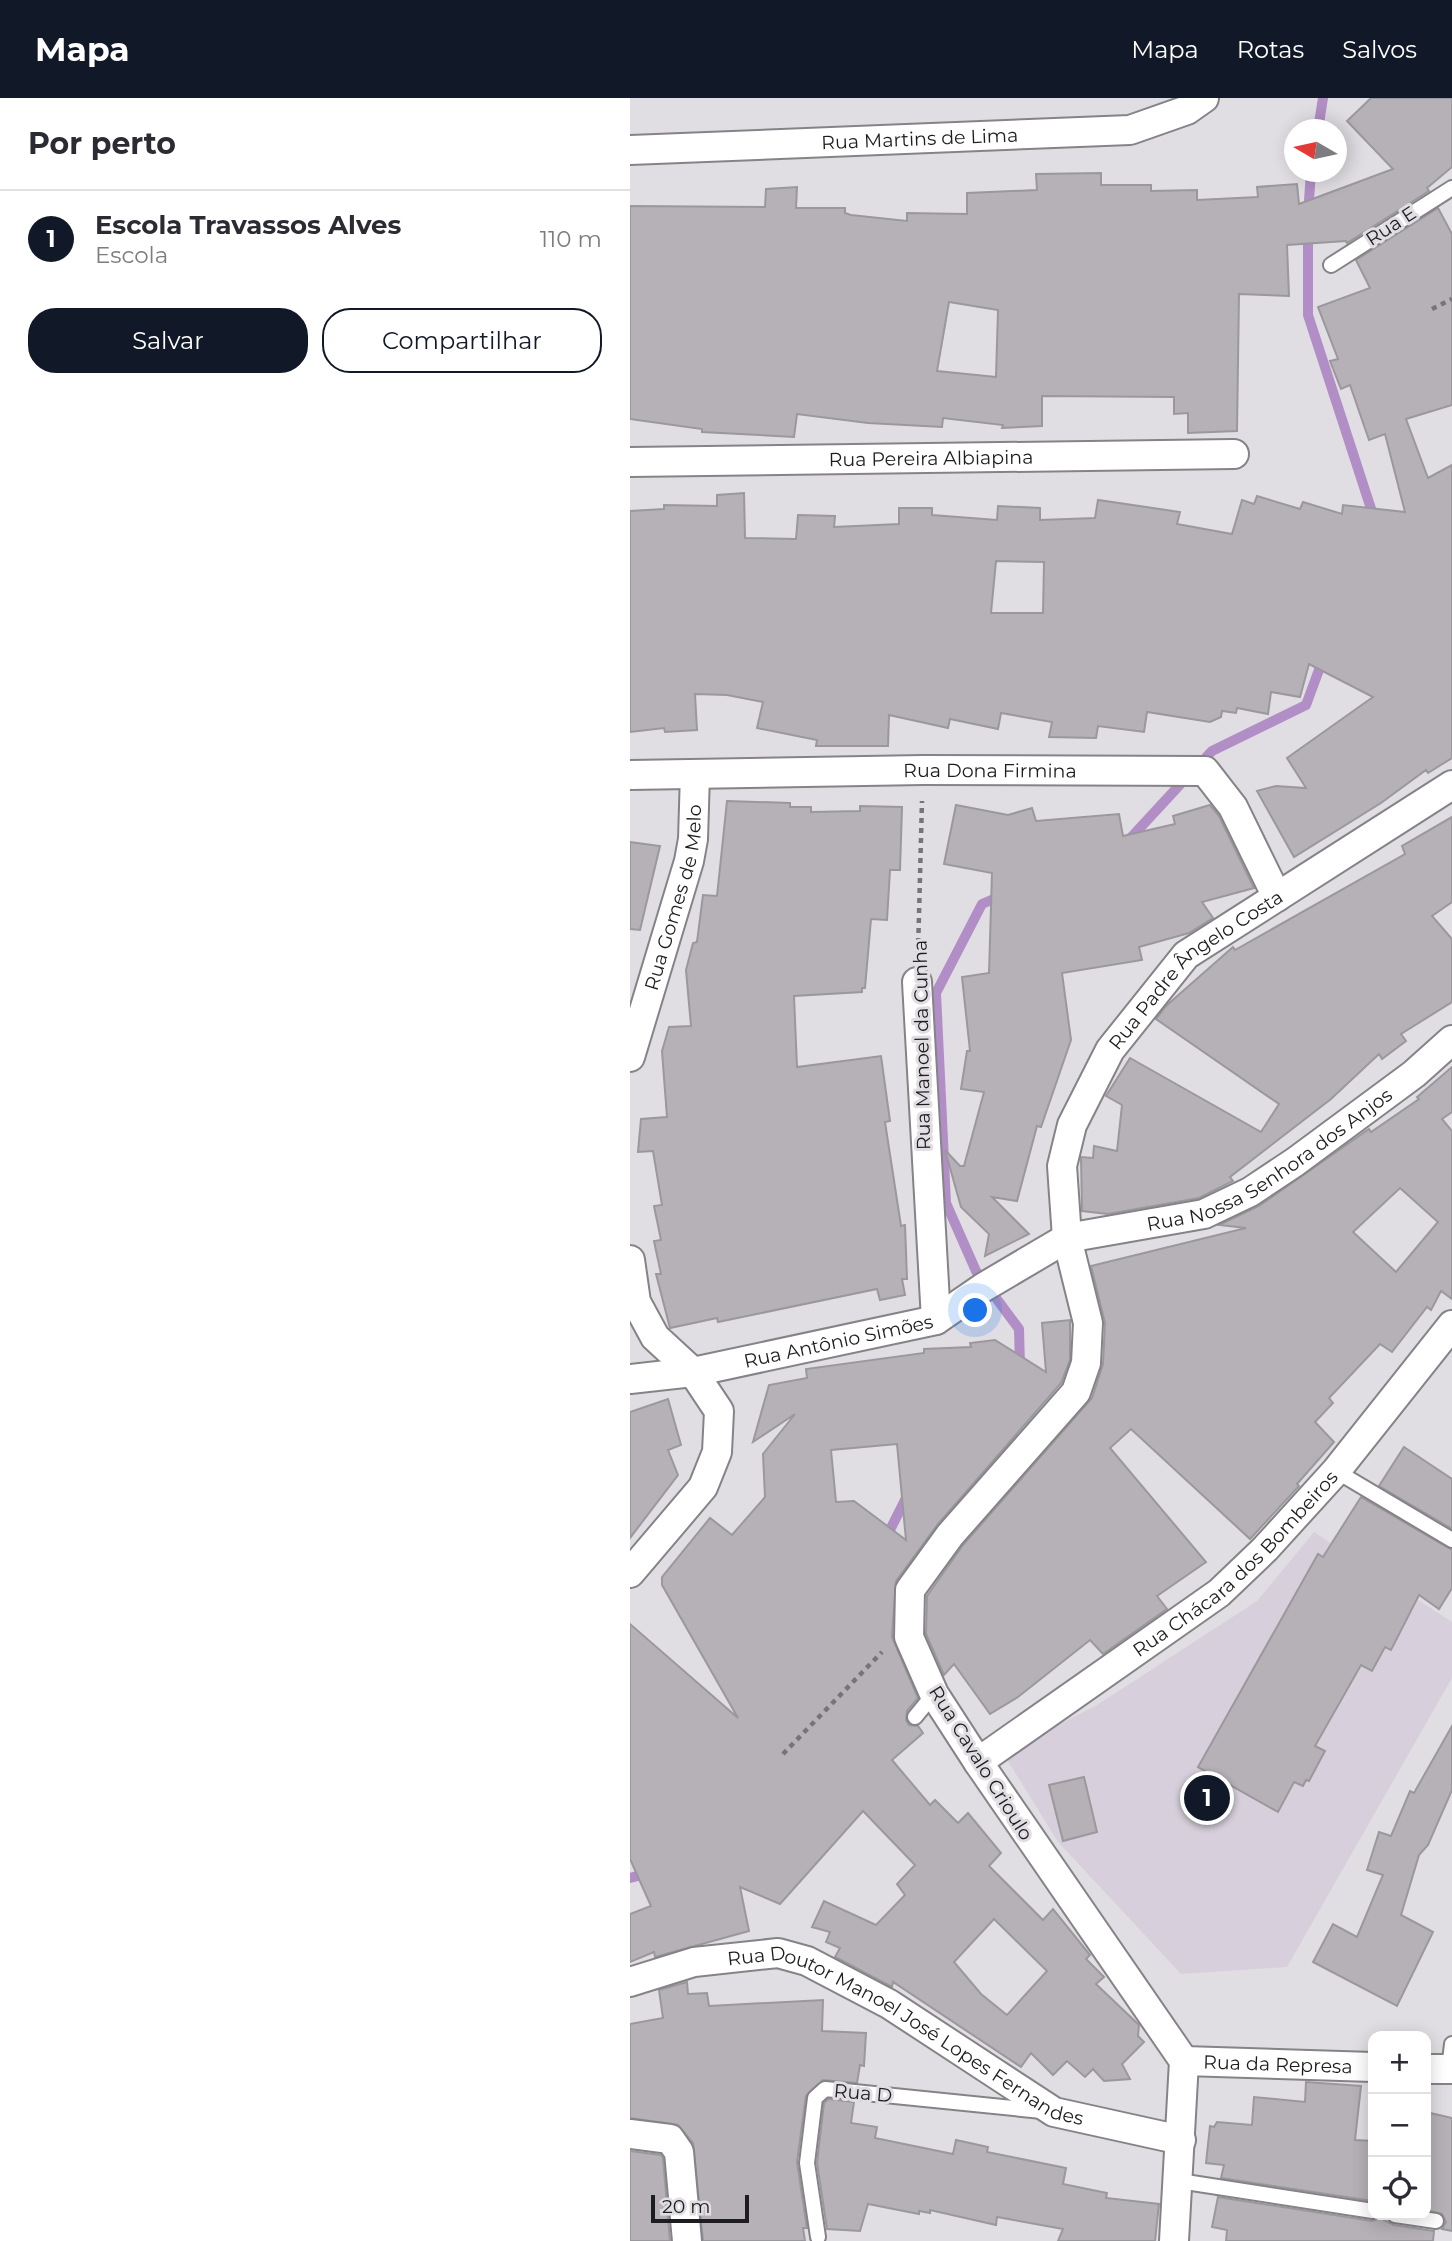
<!DOCTYPE html>
<html lang="pt">
<head>
<meta charset="utf-8">
<style>
  body { margin:0; font-family:Montserrat,sans-serif; background:#f7f7f7; color:#2b2b33 }
  .controls { position:absolute; right:21px; bottom:21px; display:grid; overflow:hidden; border-radius:14px; box-shadow:0 4px 18px #0003 }
  .controls button { width:63px; height:63px; display:grid; place-items:center; padding:0; border:0; border-bottom:2px solid #e1e1e2; background:#fff; color:#2b2b33; font:35px sans-serif }
  .compass { position:absolute; left:654px; top:21px; width:63px; height:63px; border-radius:50%; background:#fff; box-shadow:0 4px 18px #0003; rotate:279deg }
  .scale { position:absolute; left:21px; bottom:18px; width:98px; box-sizing:border-box; padding-left:7px; border:4px solid #1d1c1e; border-top:0; font-size:19px; line-height:24px; white-space:nowrap; color:#1d1c1e; -webkit-text-stroke:5px #e1dee3; paint-order:stroke }
  .you { position:absolute; left:346px; top:1213px; width:24px; height:24px; margin:-18px; border:5px solid #fff; border-radius:50%; background:#1a73e8; box-shadow:0 0 0 10px #1a73e833 }
  .badge { display:grid; place-items:center; width:46px; height:46px; border-radius:50%; background:#111827; color:#fff; font-size:23px; font-weight:700 }
  .pin { position:absolute; translate:-50% -50%; border:4px solid #fff; box-shadow:0 2px 7px #0006 }
  .list { margin:0; padding:0; list-style:none }
  h2 { display:flex; justify-content:space-between; align-items:center; height:91px; margin:0; padding:0 28px; font-size:30px }
  h2 small { font-size:23px; font-weight:400; color:#7c7c81 }
  .list li { display:grid; grid-template-columns:46px 1fr auto; gap:21px; align-items:center; box-sizing:border-box; height:98px; padding:0 28px; border-top:2px solid #e1e1e2 }
  .list b { display:block; font-size:26px; white-space:nowrap }
  .list p { margin:0; font-size:23px; white-space:nowrap; color:#7c7c81 }
  .list em { font-size:23px; font-style:normal; color:#7c7c81 }
  .actions { display:flex; gap:14px; padding:21px 28px }
  .actions a { flex:1; padding:16px 0; border:2px solid #111827; border-radius:28px; text-align:center; font-size:24px; color:#111827 }
  .actions .main { background:#111827; color:#fff }
  .icon { flex:none; width:38px; height:38px; fill:none; stroke:currentColor; stroke-width:2; stroke-linecap:round; stroke-linejoin:round }
  .map { position:relative; flex:none; width:822px; height:2143px; overflow:hidden }
  header { display:flex; align-items:center; gap:42px; box-sizing:border-box; height:98px; padding:0 35px; background:#111827; color:#fff }
  header strong { font-size:33px }
  nav { display:flex; gap:38px; margin-inline-start:auto; font-size:24px }
  main { display:flex }
  aside { flex:1; background:#fff }
  .map>svg:first-child { display:block }
  .built { fill:#d7d0dc }
  .lines { fill:none; stroke-linecap:round; stroke-linejoin:round }
  .stream { stroke:#b18ec5; stroke-width:10 }
  .building { fill:#b5b1b7; stroke:#9b989d; stroke-width:2; fill-rule:evenodd }
  .lane-casing { stroke:#868388; stroke-width:18 }
  .street-casing { stroke:#868388; stroke-width:32 }
  .path { stroke:#757477; stroke-width:4.5; stroke-dasharray:5 5; stroke-linecap:butt }
  .lane { stroke:#fff; stroke-width:14 }
  .street { stroke:#fff; stroke-width:28 }
  .labels { text-anchor:middle; dominant-baseline:central; stroke-width:6; stroke-linejoin:round; paint-order:stroke }
  .street-label { font-size:19px; fill:#1d1c1e; stroke:#e1dee3 }
</style>
</head>
<body>
<header>
<strong>Mapa</strong>
<nav><a>Mapa</a><a>Rotas</a><a>Salvos</a></nav>
</header>
<main>
<aside>
<h2>Por perto<small></small></h2>
<ul class="list">
<li><span class="badge">1</span><div><b>Escola Travassos Alves</b><p>Escola</p></div><em>110 m</em></li>
</ul>
<div class="actions"><a class="main">Salvar</a><a>Compartilhar</a></div>
</aside>
<div class="map">
<svg width="822" height="2143" viewBox="0 0 822 2143">
  <rect width="100%" height="100%" fill="#e1dee3"/>
  <path class="built" d="M 684,1434 L 822,1524 L 822,1580 L 657,1869 L 551,1876 L 428,1744 L 373,1655 L 467,1607 L 627,1503 Z"/>
  <g class="lines">
    <g class="stream">
      <path d="M 688,32 L 693,0"/>
      <path d="M 678,116 L 681,74"/>
      <path d="M 678,134 L 678,217 L 745,423"/>
      <path d="M 568,668 L 582,653 L 676,607 L 693,561"/>
      <path d="M 496,745 L 557,679"/>
      <path d="M 373,797 L 352,806 L 306,895 L 316,1105 L 346,1173 L 389,1231 L 390,1268"/>
      <path d="M 255,1442 L 278,1396"/>
      <path d="M 0,1780 L 20,1775"/>
    </g>
  </g>
  <g class="building">
    <path d="M 741,0 L 822,0 L 822,69 L 797,90 L 799,93 L 717,145 L 716,143 L 657,147 L 659,198 L 609,196 L 607,333 L 558,335 L 558,315 L 544,316 L 544,299 L 412,298 L 412,328 L 372,330 L 373,327 L 313,320 L 312,329 L 238,325 L 167,316 L 164,339 L 72,334 L 72,331 L 0,321 L 0,108 L 135,109 L 136,91 L 167,89 L 166,110 L 215,110 L 215,115 L 221,117 L 277,123 L 277,115 L 337,116 L 337,95 L 407,92 L 406,76 L 471,75 L 471,87 L 521,87 L 521,93 L 567,92 L 567,102 L 628,99 L 627,89 L 667,86 L 669,106 L 763,71 L 717,23 ZM 319,204 L 368,212 L 366,279 L 307,273 Z"/>
    <path d="M 808,110 L 822,136 L 822,307 L 776,321 L 798,380 L 822,367 L 822,660 L 798,675 L 796,672 L 751,705 L 664,759 L 627,693 L 646,688 L 676,690 L 657,660 L 743,599 L 679,566 L 670,599 L 641,594 L 638,616 L 607,610 L 606,615 L 592,613 L 591,619 L 580,624 L 517,614 L 514,634 L 468,628 L 466,640 L 419,639 L 422,624 L 371,615 L 368,631 L 320,621 L 318,630 L 259,617 L 258,648 L 186,648 L 187,642 L 127,630 L 133,604 L 97,597 L 65,596 L 67,632 L 35,634 L 34,630 L 0,634 L 0,413 L 34,411 L 34,407 L 87,408 L 87,397 L 114,395 L 115,440 L 166,441 L 168,417 L 205,418 L 204,429 L 269,426 L 269,410 L 302,410 L 302,417 L 367,422 L 368,408 L 410,410 L 410,422 L 465,420 L 468,402 L 550,414 L 547,426 L 602,436 L 612,402 L 624,406 L 627,398 L 670,411 L 673,404 L 712,416 L 713,407 L 775,414 L 755,336 L 739,342 L 720,287 L 711,291 L 700,263 L 708,261 L 688,209 L 740,190 L 726,162 ZM 366,463 L 414,464 L 413,515 L 361,515 Z"/>
    <path d="M 97,703 L 160,705 L 160,709 L 181,709 L 181,714 L 230,713 L 230,708 L 272,709 L 270,772 L 260,772 L 257,822 L 241,821 L 235,890 L 232,890 L 232,894 L 164,898 L 167,969 L 251,958 L 260,1023 L 255,1024 L 271,1128 L 275,1127 L 277,1181 L 272,1181 L 275,1197 L 250,1202 L 247,1191 L 88,1224 L 87,1220 L 40,1230 L 26,1176 L 31,1176 L 24,1143 L 31,1142 L 24,1108 L 32,1107 L 23,1053 L 8,1054 L 11,1021 L 37,1019 L 32,953 L 39,929 L 61,928 L 56,872 L 63,845 L 67,844 L 73,797 L 87,798 Z"/>
    <path d="M 326,707 L 378,717 L 402,710 L 406,723 L 489,716 L 493,738 L 545,726 L 543,718 L 580,707 L 589,718 L 624,790 L 572,804 L 583,820 L 559,835 L 509,849 L 512,862 L 432,875 L 441,942 L 411,1029 L 407,1028 L 387,1103 L 362,1099 L 399,1136 L 355,1158 L 359,1136 L 331,1109 L 315,1052 L 330,1068 L 334,1068 L 354,994 L 331,991 L 337,953 L 340,953 L 332,879 L 359,875 L 362,775 L 314,766 Z"/>
    <path d="M 822,719 L 822,804 L 802,818 L 822,841 L 822,904 L 771,936 L 776,943 L 752,961 L 749,956 L 701,1001 L 600,1079 L 603,1083 L 569,1100 L 478,1116 L 452,1113 L 451,1059 L 463,1060 L 464,1048 L 487,1053 L 492,1007 L 476,998 L 500,960 L 631,1034 L 649,1006 L 526,921 L 536,908 L 603,849 L 605,852 L 775,756 L 772,748 Z"/>
    <path d="M 0,744 L 30,748 L 10,832 L 0,831 Z"/>
    <path d="M 822,969 L 822,1014 L 812,1021 L 822,1033 L 822,1201 L 811,1193 L 801,1212 L 797,1209 L 762,1254 L 750,1246 L 699,1300 L 703,1305 L 685,1324 L 704,1344 L 667,1386 L 669,1388 L 620,1441 L 501,1331 L 480,1350 L 576,1464 L 527,1498 L 537,1511 L 473,1556 L 460,1542 L 388,1599 L 360,1616 L 324,1566 L 314,1577 L 296,1536 L 297,1498 L 333,1447 L 462,1300 L 473,1266 L 475,1225 L 461,1168 L 616,1130 L 589,1127 L 629,1108 L 739,1031 L 741,1034 L 789,1001 L 787,999 ZM 770,1090 L 808,1124 L 766,1174 L 723,1134 Z"/>
    <path d="M 440,1222 L 440,1262 L 431,1285 L 308,1426 L 266,1483 L 262,1539 L 288,1600 L 277,1613 L 276,1622 L 279,1627 L 288,1628 L 293,1635 L 262,1662 L 300,1707 L 305,1702 L 328,1725 L 338,1715 L 371,1755 L 359,1768 L 413,1822 L 423,1811 L 460,1857 L 456,1861 L 474,1879 L 466,1886 L 509,1927 L 508,1938 L 514,1944 L 492,1966 L 500,1981 L 474,1983 L 463,1971 L 455,1979 L 437,1963 L 423,1977 L 401,1955 L 391,1969 L 263,1884 L 262,1889 L 205,1859 L 210,1850 L 196,1844 L 200,1834 L 182,1829 L 194,1803 L 246,1827 L 275,1797 L 267,1786 L 285,1767 L 233,1713 L 150,1806 L 110,1789 L 119,1833 L 25,1859 L 24,1854 L 0,1864 L 0,1816 L 21,1808 L 0,1761 L 0,1526 L 108,1620 L 32,1487 L 32,1479 L 80,1420 L 102,1437 L 135,1399 L 133,1356 L 165,1316 L 123,1344 L 139,1287 L 177,1280 L 176,1271 L 294,1255 L 294,1251 L 341,1249 L 340,1245 L 365,1242 L 416,1274 L 412,1225 ZM 267,1346 L 276,1442 L 224,1403 L 206,1404 L 201,1352 ZM 364,1821 L 417,1873 L 377,1917 L 351,1896 L 324,1864 Z"/>
    <path d="M 38,1301 L 51,1347 L 38,1352 L 48,1377 L 0,1440 L 0,1314 Z"/>
    <path d="M 774,1349 L 822,1381 L 822,1431 L 749,1388 Z"/>
    <path d="M 731,1399 L 822,1452 L 822,1490 L 809,1511 L 789,1497 L 761,1552 L 755,1549 L 742,1573 L 731,1567 L 685,1648 L 695,1653 L 679,1683 L 676,1682 L 673,1688 L 664,1684 L 648,1714 L 568,1669 L 688,1456 L 693,1459 Z"/>
    <path d="M 822,1628 L 822,1692 L 798,1747 L 789,1757 L 771,1817 L 803,1834 L 767,1908 L 683,1864 L 703,1826 L 727,1839 L 753,1777 L 737,1772 L 749,1734 L 761,1738 L 780,1693 L 784,1695 Z"/>
    <path d="M 454,1679 L 467,1734 L 433,1743 L 419,1687 Z"/>
    <path d="M 57,1884 L 58,1896 L 77,1895 L 79,1908 L 193,1902 L 192,1933 L 236,1935 L 234,1968 L 230,1967 L 227,1985 L 193,1982 L 176,1998 L 167,2064 L 177,2130 L 173,2130 L 175,2143 L 73,2143 L 63,2045 L 48,2027 L 0,2020 L 0,1926 L 33,1920 L 29,1892 Z"/>
    <path d="M 676,1984 L 731,1988 L 725,2042 L 743,2043 L 743,2103 L 591,2080 L 594,2067 L 576,2065 L 580,2028 L 584,2029 L 587,2024 L 622,2027 L 624,1999 L 675,2004 Z"/>
    <path d="M 198,2001 L 224,2004 L 221,2025 L 247,2029 L 245,2040 L 323,2056 L 326,2042 L 358,2049 L 357,2054 L 436,2070 L 433,2086 L 477,2095 L 476,2100 L 529,2106 L 525,2143 L 428,2143 L 433,2131 L 367,2119 L 366,2127 L 300,2112 L 300,2115 L 289,2113 L 289,2116 L 238,2106 L 230,2133 L 197,2131 L 187,2065 L 194,2005 Z"/>
    <path d="M 796,2014 L 822,2020 L 822,2133 L 812,2131 L 816,2124 L 812,2116 L 796,2112 Z"/>
    <path d="M 0,2053 L 31,2057 L 33,2060 L 40,2143 L 0,2143 Z"/>
    <path d="M 588,2099 L 742,2123 L 750,2120 L 764,2127 L 804,2133 L 803,2143 L 596,2143 L 597,2132 L 582,2129 Z"/>
  </g>
  <g class="lines">
    <g class="lane-casing">
      <g id="lane">
        <path d="M 701,167 L 822,90"/>
        <path d="M 706,1373 L 822,1442"/>
        <path d="M 285,1619 L 304,1596"/>
        <path d="M 819,1971 L 822,1946"/>
        <path d="M 549,2083 L 743,2113"/>
        <path d="M 765,2117 L 806,2123"/>
        <path d="M 188,2139 L 177,2065 L 185,2000 L 195,1991 L 412,2013"/>
      </g>
    </g>
    <g class="street-casing">
      <g id="street">
        <path id="s1" d="M 0,52 L 500,32 L 557,12 L 574,0"/>
        <path id="s2" d="M 0,364 L 604,356"/>
        <path id="s3" d="M 0,677 L 293,672 L 575,673 L 603,709 L 647,799"/>
        <path d="M 287,884 L 306,1222"/>
        <path id="s4" d="M 0,959 L 59,763 L 63,741 L 65,676"/>
        <path d="M 0,1162 L 6,1204 L 25,1239 L 63,1274 L 89,1313 L 87,1354 L 73,1389 L 0,1475"/>
        <path id="s5" d="M 0,1281 L 63,1274 L 306,1222 L 354,1189 L 437,1140 L 574,1116 L 620,1094 L 665,1064 L 784,976 L 822,942"/>
        <path id="s6" d="M 348,1664 L 589,1495 L 635,1451 L 706,1373 L 822,1227"/>
        <path id="s7" d="M 0,1884 L 64,1864 L 148,1855 L 177,1863 L 259,1906 L 424,2014 L 551,2042"/>
        <path id="s8" d="M 554,1963 L 743,1969"/>
        <path d="M 796,1971 L 822,1971"/>
        <path d="M 0,2036 L 40,2041 L 49,2054 L 57,2143"/>
        <path id="s9" d="M 544,2143 L 554,1963 L 348,1664 L 304,1596 L 279,1539 L 280,1492 L 320,1437 L 446,1294 L 456,1265 L 458,1225 L 437,1140 L 432,1068 L 442,1027 L 480,952 L 556,857 L 822,687"/>
      </g>
    </g>
    <g class="path">
      <path d="M 802,211 L 822,201"/>
      <path d="M 288,855 L 292,703"/>
      <path d="M 153,1656 L 252,1554"/>
    </g>
    <use href="#lane" class="lane"/>
    <use href="#street" class="street"/>
  </g>
  <g class="labels">
    <g class="street-label">
      <text stroke="none"><textPath href="#s1" startOffset="290">Rua Martins de Lima</textPath></text>
      <text transform="translate(761 128) rotate(-33)">Rua E</text>
      <text stroke="none"><textPath href="#s2" startOffset="301">Rua Pereira Albiapina</textPath></text>
      <text stroke="none"><textPath href="#s3" startOffset="360">Rua Dona Firmina</textPath></text>
      <text stroke="none"><textPath href="#s4" startOffset="166">Rua Gomes de Melo</textPath></text>
      <text stroke="none"><textPath href="#s9" startOffset="1468">Rua Padre Ângelo Costa</textPath></text>
      <text transform="translate(292 947) rotate(-91)">Rua Manoel da Cunha</text>
      <text stroke="none"><textPath href="#s5" startOffset="688">Rua Nossa Senhora dos Anjos</textPath></text>
      <text stroke="none"><textPath href="#s5" startOffset="212">Rua Antônio Simões</textPath></text>
      <text stroke="none"><textPath href="#s6" startOffset="326">Rua Chácara dos Bombeiros</textPath></text>
      <text transform="translate(351 1665) rotate(58)">Rua Cavalo Crioulo</text>
      <text stroke="none"><textPath href="#s7" startOffset="301">Rua Doutor Manoel José Lopes Fernandes</textPath></text>
      <text stroke="none"><textPath href="#s8" startOffset="94">Rua da Represa</textPath></text>
      <text transform="translate(233 1995) rotate(5)">Rua D</text>
    </g>
  </g>
</svg>
<div class="controls">
<button>+</button>
<button>−</button>
<button><svg class="icon" aria-label="locate" viewBox="0 0 24 24"><circle cx="12" cy="12" r="6"/><path d="M12 2v4M12 18v4M2 12h4M18 12h4"/></svg></button>
</div>
<svg class="compass" viewBox="-18 -18 36 36"><path d="M0-13l5 13h-10z" fill="#e53935"/><path d="M0 13l5-13h-10z" fill="#7c7c81"/></svg>
<div class="scale">20 m</div>
<div class="you"></div>
<div class="pin badge" style="left:577px;top:1700px">1</div>
</div>
</main>
</body>
</html>
